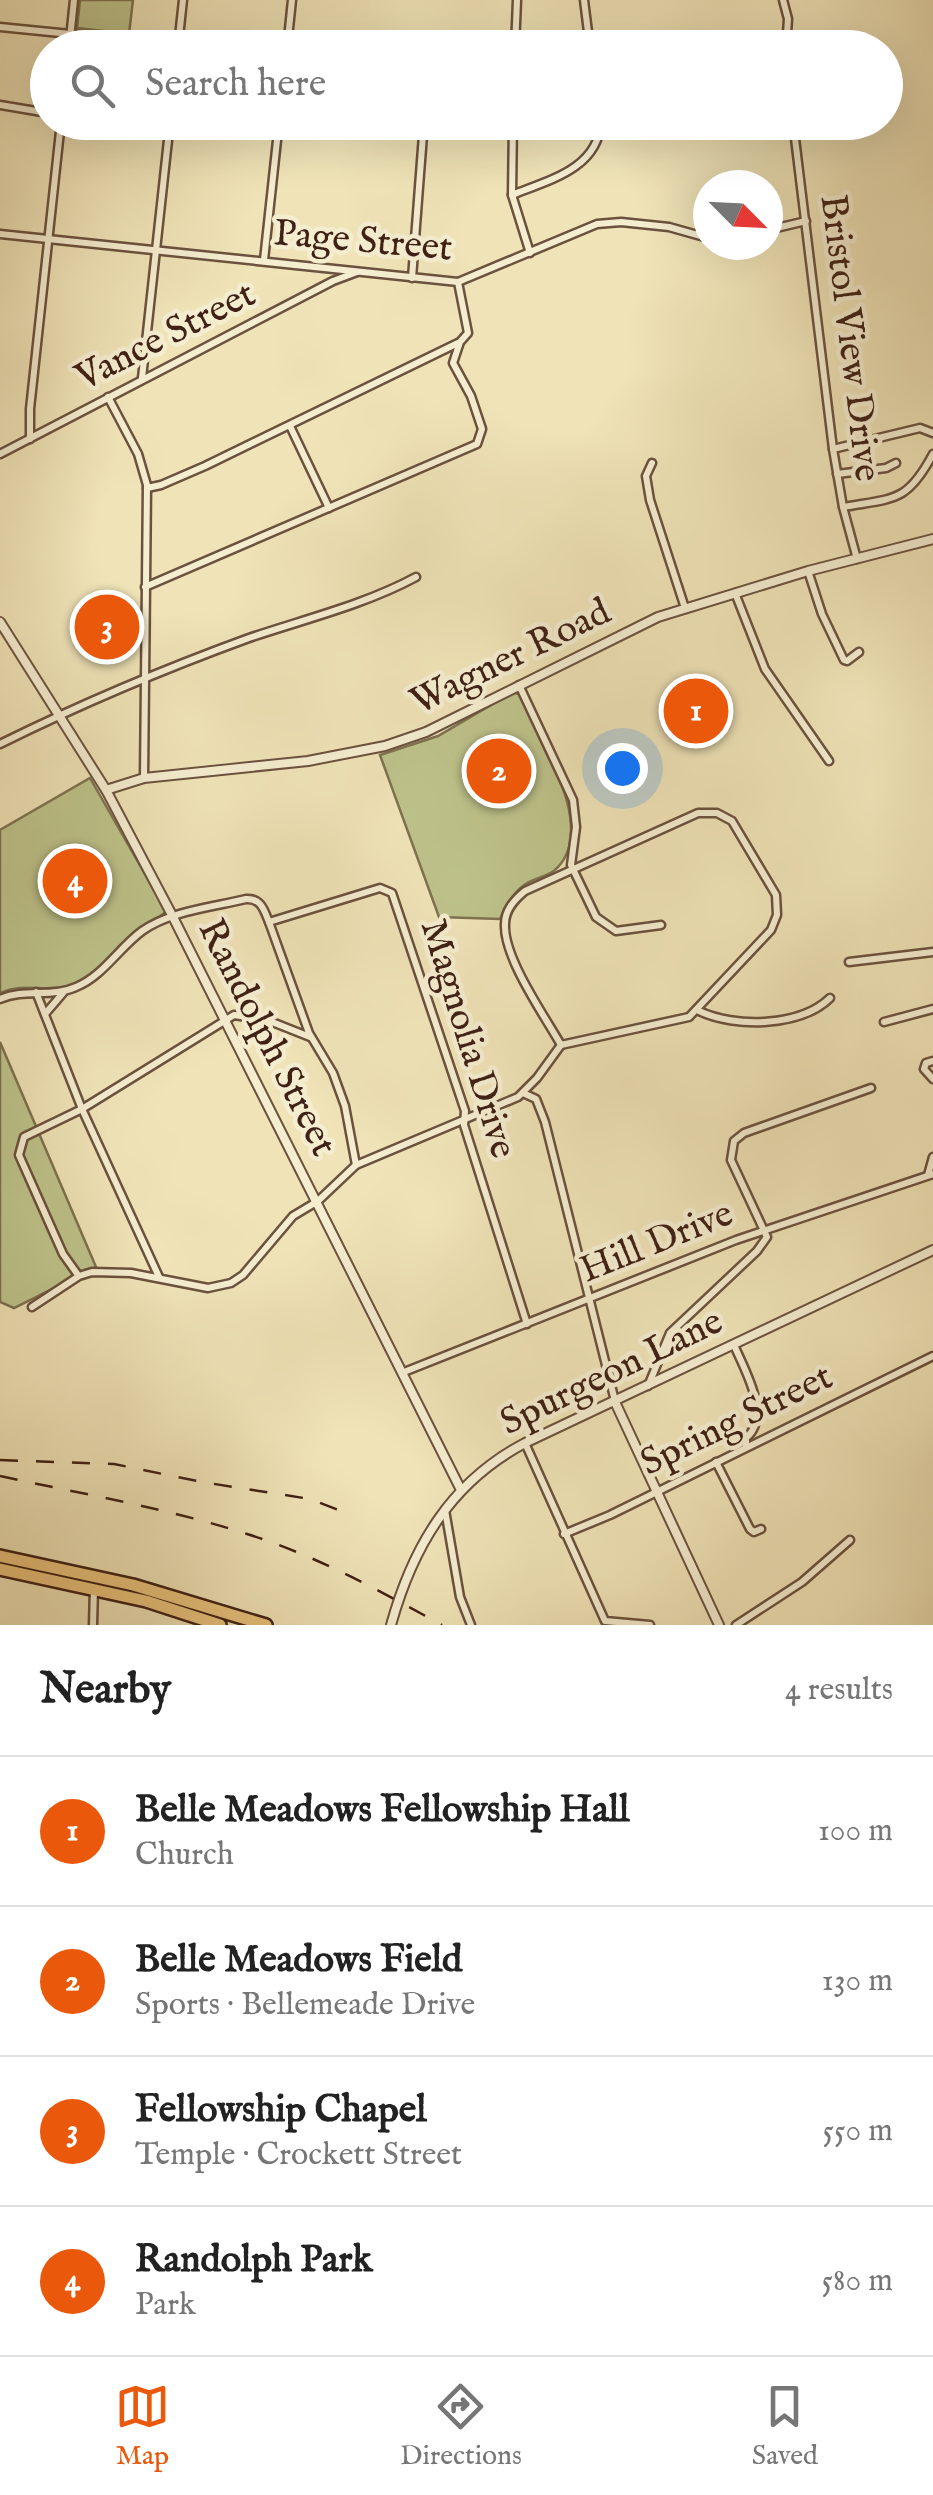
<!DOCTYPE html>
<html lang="en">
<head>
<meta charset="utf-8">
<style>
  body { margin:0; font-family:"IM FELL English",serif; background:#f2f2f2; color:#222 }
  .compass { position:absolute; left:693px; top:170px; width:90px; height:90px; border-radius:50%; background:#fff; box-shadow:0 10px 40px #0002; rotate:114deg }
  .you { position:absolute; left:622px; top:768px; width:35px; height:35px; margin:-25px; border:8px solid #fff; border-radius:50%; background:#1a73e8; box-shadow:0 0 0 15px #1a73e833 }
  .badge { display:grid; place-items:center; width:65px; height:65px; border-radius:50%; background:#ea580c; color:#fff; font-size:32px; font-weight:700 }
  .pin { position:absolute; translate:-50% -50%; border:5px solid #fff; box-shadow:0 2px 10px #0006 }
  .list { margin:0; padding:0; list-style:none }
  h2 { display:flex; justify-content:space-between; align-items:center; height:130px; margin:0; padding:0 40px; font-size:42px }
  h2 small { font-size:32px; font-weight:400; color:#767676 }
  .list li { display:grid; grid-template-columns:65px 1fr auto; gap:30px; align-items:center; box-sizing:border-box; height:150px; padding:0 40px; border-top:2px solid #e0e0e0 }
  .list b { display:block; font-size:38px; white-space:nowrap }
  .list p { margin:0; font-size:32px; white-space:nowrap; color:#767676 }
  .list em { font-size:32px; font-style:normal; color:#767676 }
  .icon { flex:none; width:55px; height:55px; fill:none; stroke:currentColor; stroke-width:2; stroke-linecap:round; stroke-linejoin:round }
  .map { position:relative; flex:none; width:933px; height:1625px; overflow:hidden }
  .search { position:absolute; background:#fff; box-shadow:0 10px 40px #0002; left:30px; right:30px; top:30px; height:110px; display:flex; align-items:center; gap:25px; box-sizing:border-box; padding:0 35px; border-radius:55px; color:#767676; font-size:38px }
  .sheet { height:730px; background:#fff }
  nav { display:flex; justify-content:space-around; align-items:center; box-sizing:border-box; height:140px; border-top:2px solid #e0e0e0; background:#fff; font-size:28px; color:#767676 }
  nav a { display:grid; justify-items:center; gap:5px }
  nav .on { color:#ea580c }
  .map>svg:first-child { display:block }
  .green { fill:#bec38b; stroke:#7e7250; stroke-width:2.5 }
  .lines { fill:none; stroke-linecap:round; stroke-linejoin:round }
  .minor-casing { stroke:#6b523e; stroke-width:11 }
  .tertiary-casing { stroke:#6b523e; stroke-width:12 }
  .trunk-casing { stroke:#3f2115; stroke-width:16 }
  .minor { stroke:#f5edd0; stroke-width:6 }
  .tertiary { stroke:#f5edd0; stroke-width:8 }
  .trunk { stroke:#e8c27c; stroke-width:11 }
  .rail { stroke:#3f2115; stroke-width:2.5; stroke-dasharray:18 18; stroke-linecap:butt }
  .labels { text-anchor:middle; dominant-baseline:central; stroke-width:9; stroke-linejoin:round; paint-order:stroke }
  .street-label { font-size:38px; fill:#3f2115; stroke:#f5edd0 }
</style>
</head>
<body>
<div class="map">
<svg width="933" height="1625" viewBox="0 0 933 1625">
  <rect width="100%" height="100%" fill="#efe3b7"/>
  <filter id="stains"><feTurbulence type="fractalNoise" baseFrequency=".002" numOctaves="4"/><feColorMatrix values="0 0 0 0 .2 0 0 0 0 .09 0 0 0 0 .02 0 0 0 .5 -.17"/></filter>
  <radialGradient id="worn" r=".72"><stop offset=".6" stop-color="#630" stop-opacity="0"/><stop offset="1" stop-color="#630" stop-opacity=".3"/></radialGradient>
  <g class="green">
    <path d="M 80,0 L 133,0 L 129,34 L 77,28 Z"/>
    <path d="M 513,692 L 519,694 L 526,706 C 544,747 596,829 557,868 C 550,876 538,877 529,882 C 514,890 507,904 500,919 L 439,917 L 380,755 L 438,736 Z"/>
    <path d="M 90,778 L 166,911 C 157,921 144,925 133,934 C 111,952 94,982 64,987 C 41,991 22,983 0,993 L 0,830 Z"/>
    <path d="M 0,1042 L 96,1267 L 14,1308 L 0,1302 Z"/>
  </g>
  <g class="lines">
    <g class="minor-casing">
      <g id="minor">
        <path d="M 584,0 L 590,48"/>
        <path d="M 783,0 L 788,19 L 786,48"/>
        <path d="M 0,27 L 210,48"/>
        <path d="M 178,46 L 183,0"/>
        <path d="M 69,48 L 74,0"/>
        <path d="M 287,48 L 292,0"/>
        <path d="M 515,48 L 517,0"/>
        <path d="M 0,105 L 48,113"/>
        <path d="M 513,122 L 512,195 L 530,253"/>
        <path d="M 793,122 L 833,449 L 843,507 L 857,559"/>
        <path d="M 512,195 C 549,180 598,169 601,122"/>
        <path d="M 768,230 L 806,221"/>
        <path d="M 0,234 L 458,282 L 597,224 L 621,222 L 669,227 L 708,238"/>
        <path d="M 264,260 L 279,122"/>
        <path d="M 412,278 L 424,122"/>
        <path d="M 142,378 L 170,122"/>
        <path d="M 108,397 L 138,454 L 147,485 L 144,778"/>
        <path d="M 290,426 L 329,508"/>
        <path d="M 30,439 L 30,409 L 61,122"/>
        <path d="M 833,449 L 920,428 L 933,433"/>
        <path d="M 0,454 L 333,281 L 357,272"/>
        <path d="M 652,463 L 646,476 L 650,500 L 685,608"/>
        <path d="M 837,474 L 886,468 L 896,463"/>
        <path d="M 147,488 L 161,485 L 205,466 L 458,343"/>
        <path d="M 843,507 C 894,498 907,503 933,454"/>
        <path d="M 808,571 L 822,614 L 844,660 L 847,661 L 859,652"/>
        <path d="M 145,587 L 477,444 L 482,429 L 471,396 L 453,363 L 460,342 L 468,333 L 458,282"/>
        <path d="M 735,593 L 765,669 L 829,761"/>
        <path d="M 519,685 L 573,800 L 576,827 L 571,865 L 596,917 L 616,931 L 661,925"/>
        <path d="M 0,744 C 81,704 164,669 249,638 C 305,619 364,605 416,577"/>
        <path d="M 698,813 L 717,813 L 732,821 L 776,895 L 777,915 L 771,930 L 689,1017 L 561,1045 C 544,1015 503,957 505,924 C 505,910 514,900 525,891 Z"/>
        <path d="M 269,922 L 380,888 L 392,893 L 465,1111 L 464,1125 L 527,1324"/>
        <path d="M 849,962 L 933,952"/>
        <path d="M 36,992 L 82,1109 L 159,1277"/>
        <path d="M 0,999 C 25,988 52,998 76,987 C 103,976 119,948 142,931 C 170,911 213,907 246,899 C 261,898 264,910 269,922 L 309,1033 L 333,1073 L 345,1106 L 356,1165"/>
        <path d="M 699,1011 C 735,1028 800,1027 830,998"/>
        <path d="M 45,1014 L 63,993"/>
        <path d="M 884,1022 L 933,1009"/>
        <path d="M 933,1061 L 926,1063 L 924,1069 L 933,1079"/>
        <path d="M 523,1093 L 536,1099 L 545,1122 L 615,1401"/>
        <path d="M 928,1175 L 933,1157"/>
        <path d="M 78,1275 L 63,1254 L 19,1155 L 24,1137 L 82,1109 L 234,1015 L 267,1020 L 310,1037"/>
        <path d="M 32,1307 L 79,1276 L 92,1272 L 131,1273 L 208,1288 L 231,1283 L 243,1275 L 293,1216 L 318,1201 L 356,1165 L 518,1097 L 537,1078 L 561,1045"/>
        <path d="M 734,1345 C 745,1371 772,1416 746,1438 L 746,1446"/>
        <path d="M 404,1372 L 736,1240 L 933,1174"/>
        <path d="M 648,1386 L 670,1333 L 757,1251 L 767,1237 L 731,1160 L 734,1141 L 744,1133 L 871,1088"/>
        <path d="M 525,1443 L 605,1621 L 650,1625"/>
        <path d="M 716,1462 L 750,1529 L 754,1532 L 761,1529"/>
        <path d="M 445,1510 L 460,1597 L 471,1625"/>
        <path d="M 564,1534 L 610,1515 L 933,1356"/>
        <path d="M 93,1625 L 94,1588"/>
        <path d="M 736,1625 L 802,1582 L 850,1540"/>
      </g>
    </g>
    <g class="tertiary-casing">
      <g id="tertiary">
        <path d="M 0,622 L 106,790 L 173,917 L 461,1490"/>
        <path d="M 106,790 L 144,778 L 308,761 L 385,746 L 426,732 L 658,617 L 808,571 L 933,539"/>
        <path d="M 615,1402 L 719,1625"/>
        <path d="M 391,1625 C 413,1546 451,1482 525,1443 L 933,1250"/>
      </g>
    </g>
    <g class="trunk-casing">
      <g id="trunk">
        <path d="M 0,1556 L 133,1585 L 266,1625"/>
        <path d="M 0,1569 L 146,1601 L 220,1625"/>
      </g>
    </g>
    <use href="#minor" class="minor"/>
    <use href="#tertiary" class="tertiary"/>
    <use href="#trunk" class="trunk"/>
    <g class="rail">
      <path d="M 0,1460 L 114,1464 L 202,1482 L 310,1499 L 349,1514"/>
      <path d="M 0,1476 C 82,1494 167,1508 247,1534 C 315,1555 380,1591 442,1625"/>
    </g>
  </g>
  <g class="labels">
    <g class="street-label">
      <text transform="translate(363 242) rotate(5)">Page Street</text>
      <text transform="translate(166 337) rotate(-27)">Vance Street</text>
      <text transform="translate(849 338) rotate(83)">Bristol View Drive</text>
      <text transform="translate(511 658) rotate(-26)">Wagner Road</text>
      <text transform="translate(266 1038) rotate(63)">Randolph Street</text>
      <text transform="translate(467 1039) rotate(73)">Magnolia Drive</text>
      <text transform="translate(657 1243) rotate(-22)">Hill Drive</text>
      <text transform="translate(612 1373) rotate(-26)">Spurgeon Lane</text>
      <text transform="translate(737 1421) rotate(-26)">Spring Street</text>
    </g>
  </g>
  <rect width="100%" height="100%" filter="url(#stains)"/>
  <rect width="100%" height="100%" fill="url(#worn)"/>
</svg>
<svg class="compass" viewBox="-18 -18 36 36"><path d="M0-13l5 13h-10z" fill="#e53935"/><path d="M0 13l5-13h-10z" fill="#767676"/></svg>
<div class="you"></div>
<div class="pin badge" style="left:696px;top:711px">1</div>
<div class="pin badge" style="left:499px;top:771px">2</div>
<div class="pin badge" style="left:107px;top:627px">3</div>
<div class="pin badge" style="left:75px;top:881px">4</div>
<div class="search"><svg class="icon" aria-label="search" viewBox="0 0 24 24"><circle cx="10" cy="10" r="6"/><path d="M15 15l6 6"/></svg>Search here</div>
</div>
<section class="sheet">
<h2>Nearby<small>4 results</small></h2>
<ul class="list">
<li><span class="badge">1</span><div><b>Belle Meadows Fellowship Hall</b><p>Church</p></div><em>100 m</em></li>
<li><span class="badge">2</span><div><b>Belle Meadows Field</b><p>Sports · Bellemeade Drive</p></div><em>130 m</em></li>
<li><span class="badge">3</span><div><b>Fellowship Chapel</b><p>Temple · Crockett Street</p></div><em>550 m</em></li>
<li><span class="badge">4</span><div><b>Randolph Park</b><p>Park</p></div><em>580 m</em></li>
</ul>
</section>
<nav>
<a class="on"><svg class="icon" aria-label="map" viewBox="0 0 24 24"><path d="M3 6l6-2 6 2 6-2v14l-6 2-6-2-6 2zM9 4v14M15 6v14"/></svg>Map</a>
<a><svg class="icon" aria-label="directions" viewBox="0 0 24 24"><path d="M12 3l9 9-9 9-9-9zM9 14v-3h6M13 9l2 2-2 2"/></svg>Directions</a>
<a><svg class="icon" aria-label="saved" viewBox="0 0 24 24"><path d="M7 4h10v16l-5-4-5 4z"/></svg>Saved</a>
</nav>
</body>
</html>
